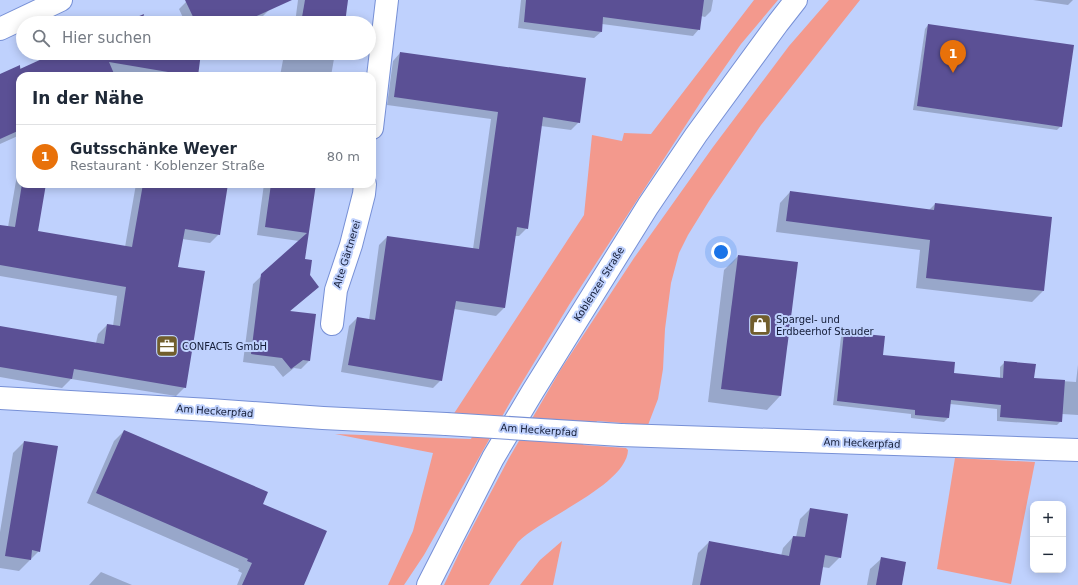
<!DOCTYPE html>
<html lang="de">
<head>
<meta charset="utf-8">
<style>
  body { margin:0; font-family:"DejaVu Sans",sans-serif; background:#f6f6f7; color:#1f2937 }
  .controls { position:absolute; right:12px; bottom:12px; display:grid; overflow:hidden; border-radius:8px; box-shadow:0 2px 10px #0003 }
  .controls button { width:36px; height:36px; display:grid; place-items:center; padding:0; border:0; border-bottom:1px solid #e0e1e3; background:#fff; color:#1f2937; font:20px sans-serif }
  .you { position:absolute; left:721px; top:252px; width:14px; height:14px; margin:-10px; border:3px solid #fff; border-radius:50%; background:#1a73e8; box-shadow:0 0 0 6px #1a73e833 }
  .badge { display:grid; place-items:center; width:26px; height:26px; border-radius:50%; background:#715e2d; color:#fff; font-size:13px; font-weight:700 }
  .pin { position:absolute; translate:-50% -33px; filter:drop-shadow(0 1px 2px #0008) }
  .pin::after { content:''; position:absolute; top:21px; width:14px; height:12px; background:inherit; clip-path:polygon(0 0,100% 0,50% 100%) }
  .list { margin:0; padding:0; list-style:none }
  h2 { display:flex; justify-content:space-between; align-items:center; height:52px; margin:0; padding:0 16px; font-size:17px }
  h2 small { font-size:13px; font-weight:400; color:#747a83 }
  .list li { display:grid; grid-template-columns:26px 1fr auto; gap:12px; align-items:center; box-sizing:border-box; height:64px; padding:0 16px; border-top:1px solid #e0e1e3 }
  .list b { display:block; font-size:15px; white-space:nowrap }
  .list p { margin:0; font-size:13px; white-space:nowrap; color:#747a83 }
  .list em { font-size:13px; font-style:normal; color:#747a83 }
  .icon { flex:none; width:22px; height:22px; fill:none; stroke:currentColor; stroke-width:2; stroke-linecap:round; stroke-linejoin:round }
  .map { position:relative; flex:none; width:1078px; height:585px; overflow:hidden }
  .search { position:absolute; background:#fff; box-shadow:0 2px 10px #0003; left:16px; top:16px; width:360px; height:44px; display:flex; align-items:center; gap:10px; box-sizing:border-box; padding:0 14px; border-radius:22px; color:#747a83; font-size:15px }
  .panel { position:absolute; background:#fff; box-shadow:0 2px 10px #0003; left:16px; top:72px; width:360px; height:116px; border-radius:12px }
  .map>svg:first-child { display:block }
  .green { fill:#f3998d }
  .shadow { fill:#0003 }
  .building { fill:#5b5095 }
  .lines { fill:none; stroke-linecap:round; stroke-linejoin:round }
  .minor-casing { stroke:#7790d6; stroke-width:24 }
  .secondary-casing { stroke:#7790d6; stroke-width:24 }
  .minor { stroke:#fff; stroke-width:22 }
  .secondary { stroke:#fff; stroke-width:22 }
  .minor-bridge-casing { stroke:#7790d6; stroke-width:24; stroke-linecap:butt }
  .minor-bridge { stroke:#fff; stroke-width:22 }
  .labels { text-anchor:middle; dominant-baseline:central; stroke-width:4; stroke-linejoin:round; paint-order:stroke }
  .street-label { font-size:10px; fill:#131c37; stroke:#bfd1fd }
  .poi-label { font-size:10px; fill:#131c37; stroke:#bfd1fd; text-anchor:start }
</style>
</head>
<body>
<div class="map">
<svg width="1078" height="585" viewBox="0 0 1078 585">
  <rect width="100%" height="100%" fill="#bfd1fd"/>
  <g class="green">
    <path d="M 754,0 L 778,0 L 741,44 L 704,97 L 569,305 L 512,399 L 424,555 L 404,585 L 388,585 L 413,531 L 433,453 L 335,434 L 471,439 L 482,416 L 453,415 L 584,215 L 592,135 L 622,141 L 624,133 L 651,134 Z"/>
    <path d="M 829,0 L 860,0 L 761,125 L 709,201 L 688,235 L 679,253 L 671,283 L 665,329 L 663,369 L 658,399 L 648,425 L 597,421 L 583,445 L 626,448 L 628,450 C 627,485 541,518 518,542 C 515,546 512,551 509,555 C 502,565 495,575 489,585 L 444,585 L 463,545 L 509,458 L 561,369 L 634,258 L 713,147 L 789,46 Z"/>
    <path d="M 955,458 L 1035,462 L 1011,584 L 937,569 Z"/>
    <path d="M 562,541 L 553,585 L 520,585 L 540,560 Z"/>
  </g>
  <g class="shadow">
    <path d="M 190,0 L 266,0 L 270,9 L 262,17 L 249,23 L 184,23 L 185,22 L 179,9 L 186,2 Z"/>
    <path d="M 298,0 L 347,0 L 344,23 L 295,23 Z"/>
    <path d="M 521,0 L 713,0 L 711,11 L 705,17 L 701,16 L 699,29 L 693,36 L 602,24 L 601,32 L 594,38 L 518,28 Z"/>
    <path d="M 1033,0 L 1073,0 L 1068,5 Z"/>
    <path d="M 928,25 L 1061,126 L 1057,130 L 913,110 L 925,29 Z"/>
    <path d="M 58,53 L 203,53 L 200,56 L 197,76 L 160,76 L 160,75 L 158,76 L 131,76 L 113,73 L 114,76 L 20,76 L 20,135 L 0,144 L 0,75 L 20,66 L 21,69 Z"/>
    <path d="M 290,53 L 335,53 L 331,76 L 280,76 L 283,60 Z"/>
    <path d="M 400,53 L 579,122 L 571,130 L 541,126 L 527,228 L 519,236 L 515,236 L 504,308 L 496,316 L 454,309 L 441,380 L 433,388 L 341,372 L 349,326 L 357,318 L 369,320 L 379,245 L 387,237 L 473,249 L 491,119 L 387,105 L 393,61 Z"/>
    <path d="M 20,158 L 20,184 L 45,184 L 37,232 L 125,247 L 136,184 L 220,184 L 219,234 L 210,243 L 182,239 L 177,267 L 185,387 L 176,396 L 71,379 L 62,388 L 0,377 L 0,327 L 96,343 L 98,334 L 107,325 L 113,326 L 117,296 L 0,276 L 0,226 L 8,227 Z"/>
    <path d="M 264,184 L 315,184 L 304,259 L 309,276 L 318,287 L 289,312 L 309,361 L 301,369 L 294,368 L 283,377 L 274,366 L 243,362 L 253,284 L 299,241 L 257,235 Z"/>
    <path d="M 790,192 L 929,210 L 935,204 L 1051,218 L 1043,291 L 1032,302 L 916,288 L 920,250 L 776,232 L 780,203 Z"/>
    <path d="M 738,256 L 780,396 L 767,410 L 708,402 L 724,270 Z"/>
    <path d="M 845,333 L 881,356 L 953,374 L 1000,378 L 1000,367 L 1005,362 L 1033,379 L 1076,382 L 1078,365 L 1078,415 L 1062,414 L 1061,421 L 1057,425 L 997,421 L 997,409 L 950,404 L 948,418 L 944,422 L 911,418 L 911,414 L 833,405 L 841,337 Z"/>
    <path d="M 124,431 L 261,504 L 303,585 L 237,585 L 242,573 L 238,571 L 239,569 L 87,503 L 114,441 Z"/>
    <path d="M 24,442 L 39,551 L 19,571 L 0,568 L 0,532 L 13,453 Z"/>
    <path d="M 810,509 L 840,557 L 829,568 L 822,567 L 819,585 L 692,585 L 698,553 L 709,542 L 781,556 L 783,548 L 793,537 L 796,537 L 800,519 Z"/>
    <path d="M 881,559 L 901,585 L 867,585 L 870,569 Z"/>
    <path d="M 101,572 L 132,585 L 89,585 Z"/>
  </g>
  <g class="building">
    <path d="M 185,0 L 292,0 L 241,23 L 196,23 Z"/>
    <path d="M 305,0 L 348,0 L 345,23 L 301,23 Z"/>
    <path d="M 526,0 L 704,0 L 700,30 L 603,17 L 602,32 L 524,22 Z"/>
    <path d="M 144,14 L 142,23 L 123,23 Z"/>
    <path d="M 928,24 L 1074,45 L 1062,127 L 917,106 Z"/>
    <path d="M 400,52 L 586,78 L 580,123 L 543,117 L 528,229 L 517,227 L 505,308 L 456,301 L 442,381 L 348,365 L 357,317 L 375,320 L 387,236 L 479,249 L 498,112 L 394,97 Z"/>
    <path d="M 55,53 L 201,53 L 198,76 L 167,76 L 168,72 L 109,62 L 115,76 L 20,76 L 20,130 L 0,139 L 0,74 L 20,65 L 20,69 Z"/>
    <path d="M 22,184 L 46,184 L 38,231 L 132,247 L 143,184 L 228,184 L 220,235 L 185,229 L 178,267 L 205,271 L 186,388 L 74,369 L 72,379 L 0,367 L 0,326 L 104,344 L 107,324 L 120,326 L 126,287 L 0,265 L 0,225 L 15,227 Z"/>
    <path d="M 271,184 L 316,184 L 305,259 L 312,260 L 310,275 L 319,287 L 290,311 L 316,314 L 310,361 L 303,360 L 291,369 L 282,358 L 251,354 L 261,274 L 307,233 L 265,227 Z"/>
    <path d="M 790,191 L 934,210 L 935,203 L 1052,217 L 1044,291 L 926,278 L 930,240 L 786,221 Z"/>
    <path d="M 738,255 L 798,262 L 781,396 L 721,389 Z"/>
    <path d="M 844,332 L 885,336 L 883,355 L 955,362 L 954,373 L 1003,378 L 1004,361 L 1036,364 L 1034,378 L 1065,380 L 1062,422 L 1000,417 L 1001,405 L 951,400 L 949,418 L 915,415 L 915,410 L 837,401 Z"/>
    <path d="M 124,430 L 268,492 L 263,504 L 327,531 L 304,585 L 242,585 L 252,563 L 247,561 L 248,559 L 96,493 Z"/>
    <path d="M 24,441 L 58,446 L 40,552 L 32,550 L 31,560 L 5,556 Z"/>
    <path d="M 810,508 L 848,514 L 841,558 L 825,555 L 820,585 L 700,585 L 709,541 L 789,556 L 793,536 L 805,537 Z"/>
    <path d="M 881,557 L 906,562 L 902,585 L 876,585 Z"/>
  </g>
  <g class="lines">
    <g class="minor-casing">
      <g id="minor">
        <path d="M 0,29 L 61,0"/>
        <path d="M 372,128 L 387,0"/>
        <path d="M 332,324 L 336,290 L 351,245 L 364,194 L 365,184"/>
        <path d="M 0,398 L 210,410 L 323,418 L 446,424"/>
        <path d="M 621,435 L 1078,450"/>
      </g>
    </g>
    <g class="secondary-casing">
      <path id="secondary" d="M 428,585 L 493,458 L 533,391 L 648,206 L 696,135 L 778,23 L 796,0"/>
    </g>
    <use href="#minor" class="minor"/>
    <use href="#secondary" class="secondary"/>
    <g class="minor-bridge-casing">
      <path id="minor-bridge" d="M 446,424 L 621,435"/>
    </g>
    <use href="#minor-bridge" class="minor-bridge"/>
  </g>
  <defs>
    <g id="shop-square" transform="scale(1.15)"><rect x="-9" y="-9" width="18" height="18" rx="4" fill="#715e2d" stroke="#bfd1fd"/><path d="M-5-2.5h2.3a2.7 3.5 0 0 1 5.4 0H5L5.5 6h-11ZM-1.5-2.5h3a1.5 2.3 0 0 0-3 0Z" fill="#fff"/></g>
    <g id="office-square" transform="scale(1.15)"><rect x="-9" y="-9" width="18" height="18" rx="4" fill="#715e2d" stroke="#bfd1fd"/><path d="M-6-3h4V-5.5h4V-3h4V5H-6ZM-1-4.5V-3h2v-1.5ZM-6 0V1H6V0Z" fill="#fff"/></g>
  </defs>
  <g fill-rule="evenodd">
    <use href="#shop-square" x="760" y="325"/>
    <use href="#office-square" x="167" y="346"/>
  </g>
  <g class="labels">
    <g class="street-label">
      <text transform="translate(347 254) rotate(-73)">Alte Gärtnerei</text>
      <text transform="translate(599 284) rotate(-58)">Koblenzer Straße</text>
      <text transform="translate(215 411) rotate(4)">Am Heckerpfad</text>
      <text transform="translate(539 430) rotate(4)">Am Heckerpfad</text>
      <text transform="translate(862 443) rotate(2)">Am Heckerpfad</text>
    </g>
    <g class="poi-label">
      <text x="776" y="319">Spargel- und<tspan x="776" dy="12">Erdbeerhof Stauder</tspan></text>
      <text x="182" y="346">CONFACTs GmbH</text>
    </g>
  </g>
</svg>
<div class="controls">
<button>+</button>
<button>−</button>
</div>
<div class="you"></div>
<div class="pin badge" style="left:953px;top:73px;background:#e8710a">1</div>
<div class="search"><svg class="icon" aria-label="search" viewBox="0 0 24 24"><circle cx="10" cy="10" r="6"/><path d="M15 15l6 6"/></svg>Hier suchen</div>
<section class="panel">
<h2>In der Nähe<small></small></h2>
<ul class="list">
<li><span class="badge" style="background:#e8710a">1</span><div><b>Gutsschänke Weyer</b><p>Restaurant · Koblenzer Straße</p></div><em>80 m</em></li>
</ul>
</section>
</div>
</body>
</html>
